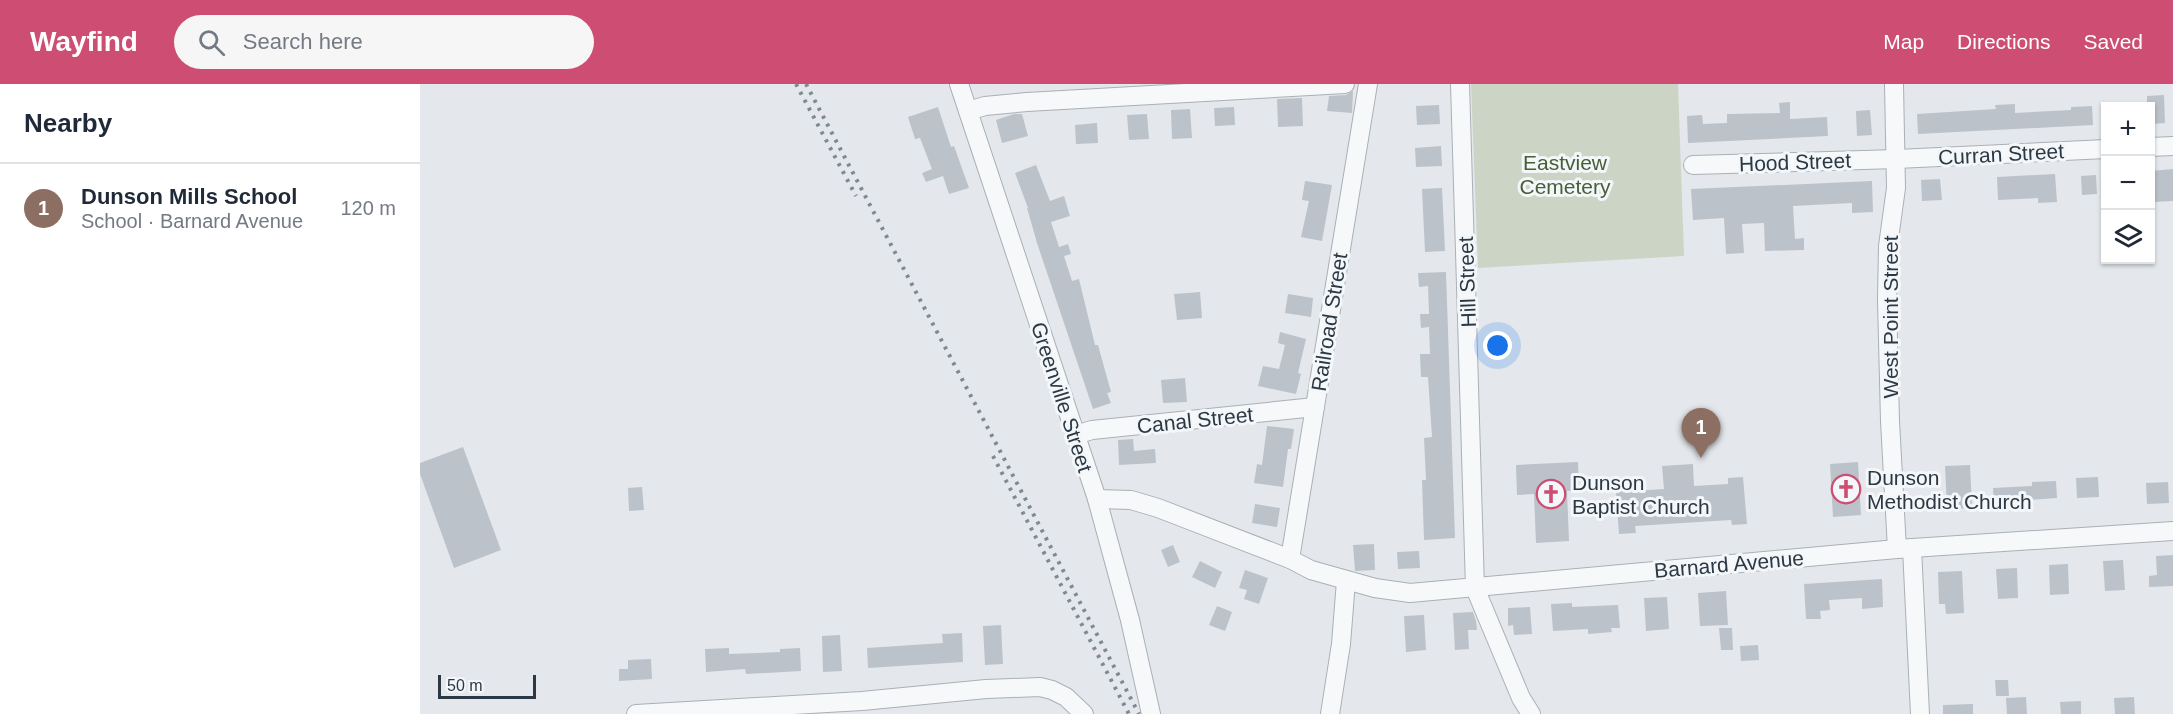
<!DOCTYPE html>
<html lang="en">
<head>
<meta charset="utf-8">
<style>
  body { margin:0; font-family:Helvetica,sans-serif; background:#f6f6f7; color:#1f2937 }
  .controls { position:absolute; right:18px; top:18px; display:grid; overflow:hidden; border-radius:0px; box-shadow:0 2px 4px #0004 }
  .controls button { width:54px; height:54px; display:grid; place-items:center; padding:0; border:0; border-bottom:2px solid #e0e1e3; background:#fff; color:#1f2937; font:30px sans-serif }
  .scale { position:absolute; left:18px; bottom:15px; width:98px; box-sizing:border-box; padding-left:6px; border:3px solid #2c3844; border-top:0; font-size:16px; line-height:21px; white-space:nowrap; color:#2c3844; -webkit-text-stroke:4px #f4f7f9; paint-order:stroke }
  .you { position:absolute; left:1078px; top:262px; width:21px; height:21px; margin:-15px; border:4px solid #fff; border-radius:50%; background:#1a73e8; box-shadow:0 0 0 9px #1a73e833 }
  .badge { display:grid; place-items:center; width:39px; height:39px; border-radius:50%; background:#cd4d73; color:#fff; font-size:20px; font-weight:700 }
  .pin { position:absolute; translate:-50% -50px; filter:drop-shadow(0 2px 3px #0008) }
  .pin::after { content:''; position:absolute; top:32px; width:21px; height:18px; background:inherit; clip-path:polygon(0 0,100% 0,50% 100%) }
  .list { margin:0; padding:0; list-style:none }
  h2 { display:flex; justify-content:space-between; align-items:center; height:78px; margin:0; padding:0 24px; font-size:26px }
  h2 small { font-size:20px; font-weight:400; color:#747a83 }
  .list li { display:grid; grid-template-columns:39px 1fr auto; gap:18px; align-items:center; box-sizing:border-box; height:90px; padding:0 24px; border-top:2px solid #e0e1e3 }
  .list b { display:block; font-size:22px; white-space:nowrap }
  .list p { margin:0; font-size:20px; white-space:nowrap; color:#747a83 }
  .list em { font-size:20px; font-style:normal; color:#747a83 }
  .icon { flex:none; width:33px; height:33px; fill:none; stroke:currentColor; stroke-width:2; stroke-linecap:round; stroke-linejoin:round }
  .map { position:relative; flex:none; width:1753px; height:630px; overflow:hidden }
  header { display:flex; align-items:center; gap:36px; box-sizing:border-box; height:84px; padding:0 30px; background:#cd4d73; color:#fff }
  header strong { font-size:28px }
  nav { display:flex; gap:33px; margin-inline-start:auto; font-size:21px }
  .search { width:420px; height:54px; background:#f6f6f7; display:flex; align-items:center; gap:15px; box-sizing:border-box; padding:0 21px; border-radius:33px; color:#747a83; font-size:22px }
  main { display:flex }
  aside { flex:1; background:#fff }
  .map>svg:first-child { display:block }
  .green { fill:#ccd5c5 }
  .building { fill:#bbc2c9 }
  .lines { fill:none; stroke-linecap:round; stroke-linejoin:round }
  .minor-casing { stroke:#a9b0b6; stroke-width:20 }
  .minor { stroke:#f7f8fa; stroke-width:18 }
  .rail { stroke:#7d8a95; stroke-width:4; stroke-dasharray:3 6; stroke-linecap:butt }
  .labels { text-anchor:middle; dominant-baseline:central; stroke-width:6; stroke-linejoin:round; paint-order:stroke }
  .street-label { font-size:21px; fill:#2c3844; stroke:#f4f7f9 }
  .park-label { font-size:21px; fill:#465f39; stroke:#f4f7f9 }
  .poi-label { font-size:21px; fill:#2c3844; stroke:#f4f7f9; text-anchor:start }
</style>
</head>
<body>
<header>
<strong>Wayfind</strong>
<div class="search"><svg class="icon" aria-label="search" viewBox="0 0 24 24"><circle cx="10" cy="10" r="6"/><path d="M15 15l6 6"/></svg>Search here</div>
<nav><a>Map</a><a>Directions</a><a>Saved</a></nav>
</header>
<main>
<aside>
<h2>Nearby<small></small></h2>
<ul class="list">
<li><span class="badge" style="background:#8d6e63">1</span><div><b>Dunson Mills School</b><p>School · Barnard Avenue</p></div><em>120 m</em></li>
</ul>
</aside>
<div class="map">
<svg width="1753" height="630" viewBox="0 0 1753 630">
  <rect width="100%" height="100%" fill="#e4e8ec"/>
  <path class="green" d="M 1051,0 L 1258,0 L 1264,172 L 1058,184 Z"/>
  <g class="building">
    <path d="M 933,7 L 932,29 L 907,27 L 909,12 L 926,11 Z"/>
    <path d="M 1744,11 L 1745,39 L 1731,40 L 1731,22 L 1727,22 L 1727,12 Z"/>
    <path d="M 882,14 L 883,42 L 858,43 L 857,15 Z"/>
    <path d="M 1370,18 L 1370,35 L 1407,33 L 1408,52 L 1268,59 L 1267,32 L 1282,31 L 1283,40 L 1307,39 L 1307,30 L 1360,29 L 1359,19 Z"/>
    <path d="M 1595,20 L 1595,29 L 1651,26 L 1651,23 L 1672,22 L 1673,41 L 1498,50 L 1497,30 L 1576,25 L 1575,21 Z"/>
    <path d="M 1019,21 L 1020,40 L 997,41 L 996,22 Z"/>
    <path d="M 518,23 L 531,63 L 534,62 L 549,104 L 529,110 L 523,92 L 506,98 L 502,89 L 512,85 L 500,54 L 495,55 L 488,33 Z"/>
    <path d="M 814,23 L 815,41 L 795,42 L 794,24 Z"/>
    <path d="M 770,25 L 772,54 L 752,55 L 751,26 Z"/>
    <path d="M 1450,26 L 1452,51 L 1437,52 L 1436,27 Z"/>
    <path d="M 594,30 L 602,30 L 608,52 L 582,59 L 576,36 Z"/>
    <path d="M 727,30 L 729,55 L 709,56 L 707,31 Z"/>
    <path d="M 677,39 L 678,59 L 656,60 L 655,41 Z"/>
    <path d="M 1021,62 L 1022,82 L 996,83 L 995,64 Z"/>
    <path d="M 616,81 L 630,117 L 644,112 L 650,132 L 631,138 L 639,163 L 648,160 L 651,170 L 644,172 L 652,197 L 659,195 L 675,261 L 678,261 L 691,308 L 687,309 L 691,319 L 673,325 L 617,159 L 607,124 L 608,124 L 595,89 Z"/>
    <path d="M 1753,85 L 1753,117 L 1733,118 L 1731,87 Z"/>
    <path d="M 1635,90 L 1637,118 L 1618,119 L 1618,114 L 1578,116 L 1577,93 Z"/>
    <path d="M 1676,91 L 1677,110 L 1662,111 L 1661,92 Z"/>
    <path d="M 1520,95 L 1522,116 L 1502,117 L 1501,96 Z"/>
    <path d="M 885,97 L 912,101 L 902,157 L 881,153 L 889,117 L 882,116 Z"/>
    <path d="M 1452,97 L 1453,128 L 1432,129 L 1432,119 L 1373,122 L 1375,155 L 1384,154 L 1384,166 L 1345,167 L 1344,139 L 1322,140 L 1324,169 L 1306,170 L 1304,134 L 1273,136 L 1271,105 Z"/>
    <path d="M 1022,104 L 1025,167 L 1005,168 L 1002,105 Z"/>
    <path d="M 1026,188 L 1035,454 L 1004,456 L 1002,396 L 1006,396 L 1004,354 L 1012,353 L 1008,293 L 1001,293 L 1000,270 L 1010,270 L 1009,243 L 1001,244 L 1000,230 L 1009,230 L 1008,202 L 999,203 L 998,189 Z"/>
    <path d="M 780,208 L 782,234 L 757,236 L 754,210 Z"/>
    <path d="M 868,210 L 893,214 L 891,233 L 865,229 Z"/>
    <path d="M 860,248 L 886,255 L 878,289 L 881,290 L 876,310 L 838,302 L 843,282 L 859,285 L 865,261 L 858,259 Z"/>
    <path d="M 765,294 L 767,318 L 743,319 L 741,296 Z"/>
    <path d="M 847,342 L 874,345 L 871,365 L 868,365 L 863,403 L 834,399 L 837,380 L 842,381 Z"/>
    <path d="M 713,355 L 714,367 L 735,365 L 736,379 L 699,381 L 698,356 Z"/>
    <path d="M 43,363 L 81,466 L 34,484 L 0,390 L 0,379 Z"/>
    <path d="M 1158,378 L 1159,406 L 1147,407 L 1149,457 L 1116,459 L 1114,410 L 1097,411 L 1096,381 Z"/>
    <path d="M 1438,378 L 1441,431 L 1413,433 L 1410,380 Z"/>
    <path d="M 1273,380 L 1274,402 L 1308,400 L 1308,394 L 1323,393 L 1327,440 L 1312,441 L 1311,436 L 1215,442 L 1216,449 L 1199,450 L 1195,394 L 1209,393 L 1210,407 L 1244,405 L 1242,382 Z"/>
    <path d="M 1550,381 L 1552,424 L 1527,425 L 1525,382 Z"/>
    <path d="M 1678,393 L 1679,413 L 1657,414 L 1656,394 Z"/>
    <path d="M 1636,397 L 1637,414 L 1595,417 L 1595,421 L 1574,422 L 1573,404 L 1612,402 L 1612,398 Z"/>
    <path d="M 1748,398 L 1749,419 L 1727,420 L 1726,399 Z"/>
    <path d="M 222,403 L 224,426 L 209,427 L 208,404 Z"/>
    <path d="M 835,420 L 860,424 L 857,443 L 832,439 Z"/>
    <path d="M 954,460 L 955,486 L 935,487 L 933,461 Z"/>
    <path d="M 753,461 L 760,478 L 748,483 L 741,466 Z"/>
    <path d="M 999,467 L 1000,484 L 978,485 L 977,468 Z"/>
    <path d="M 1753,471 L 1753,502 L 1729,503 L 1729,492 L 1737,491 L 1736,472 Z"/>
    <path d="M 1703,476 L 1705,506 L 1685,507 L 1683,477 Z"/>
    <path d="M 780,477 L 802,488 L 795,504 L 772,493 Z"/>
    <path d="M 1648,480 L 1649,510 L 1630,511 L 1629,481 Z"/>
    <path d="M 1597,484 L 1598,514 L 1578,515 L 1576,485 Z"/>
    <path d="M 825,486 L 848,494 L 839,520 L 824,515 L 827,506 L 819,504 Z"/>
    <path d="M 1542,487 L 1544,529 L 1526,530 L 1525,520 L 1519,520 L 1518,488 Z"/>
    <path d="M 1462,495 L 1463,523 L 1442,525 L 1442,514 L 1409,516 L 1410,526 L 1400,527 L 1401,535 L 1386,535 L 1384,500 Z"/>
    <path d="M 1306,507 L 1308,541 L 1280,542 L 1278,509 Z"/>
    <path d="M 1247,513 L 1249,545 L 1226,547 L 1224,514 Z"/>
    <path d="M 1152,519 L 1152,523 L 1198,521 L 1200,544 L 1191,544 L 1192,548 L 1168,550 L 1168,545 L 1133,547 L 1131,520 Z"/>
    <path d="M 797,522 L 812,528 L 805,547 L 789,541 Z"/>
    <path d="M 1110,523 L 1112,550 L 1094,551 L 1093,541 L 1088,542 L 1088,524 Z"/>
    <path d="M 1053,528 L 1056,537 L 1057,546 L 1048,546 L 1049,565 L 1035,566 L 1033,529 Z"/>
    <path d="M 1004,531 L 1006,566 L 986,568 L 984,532 Z"/>
    <path d="M 581,541 L 583,580 L 565,581 L 563,542 Z"/>
    <path d="M 1299,544 L 1312,544 L 1313,566 L 1301,566 Z"/>
    <path d="M 542,549 L 543,578 L 448,584 L 447,564 L 523,559 L 522,550 Z"/>
    <path d="M 420,551 L 422,587 L 403,588 L 402,552 Z"/>
    <path d="M 1338,561 L 1339,576 L 1321,577 L 1320,562 Z"/>
    <path d="M 309,564 L 309,570 L 360,568 L 360,565 L 380,564 L 381,587 L 326,590 L 325,585 L 286,588 L 285,565 Z"/>
    <path d="M 231,575 L 232,595 L 199,597 L 199,585 L 208,585 L 208,576 Z"/>
    <path d="M 1575,596 L 1588,596 L 1589,612 L 1576,612 Z"/>
    <path d="M 1606,613 L 1607,630 L 1587,630 L 1586,614 Z"/>
    <path d="M 1714,613 L 1715,630 L 1695,630 L 1694,614 Z"/>
    <path d="M 1661,617 L 1661,630 L 1641,630 L 1640,618 Z"/>
    <path d="M 1553,620 L 1553,630 L 1523,630 L 1523,621 Z"/>
  </g>
  <g class="lines">
    <g class="minor-casing">
      <g id="minor">
        <path d="M 539,0 L 677,415 L 710,536 L 731,630"/>
        <path d="M 1040,0 L 1055,504 L 1101,614 L 1111,630"/>
        <path d="M 1474,0 L 1476,104 L 1468,162 L 1467,216 L 1470,337 L 1477,465"/>
        <path d="M 548,27 L 565,22 L 607,18 L 925,0"/>
        <path d="M 1730,63 L 1753,62"/>
        <path d="M 1273,81 L 1477,75 L 1686,65"/>
        <path d="M 655,351 L 672,346 L 895,323"/>
        <path d="M 677,415 L 711,416 L 738,424 L 870,475 L 891,486 L 955,504 L 990,509 L 1477,465 L 1753,447"/>
        <path d="M 1492,464 L 1500,630"/>
        <path d="M 870,475 L 948,0"/>
        <path d="M 216,630 L 442,617 L 566,605 L 620,603 L 632,606 L 646,613 L 664,630"/>
        <path d="M 910,630 L 921,560 L 926,497"/>
      </g>
    </g>
    <use href="#minor" class="minor"/>
    <g class="rail">
      <path d="M 376,0 L 436,112"/>
      <path d="M 386,0 L 719,630"/>
      <path d="M 573,372 L 709,630"/>
    </g>
  </g>
  <defs>
    <g id="church-ring" transform="scale(1.5)"><circle r="9.5" fill="#f4f7f9" stroke="#cd4d73" stroke-width="1.5"/><path d="M-1.2-6h2.4v3.5h3.3v2.4h-3.3V6h-2.4V-.1h-3.3v-2.4h3.3Z" fill="#cd4d73"/></g>
  </defs>
  <g fill-rule="evenodd">
    <use href="#church-ring" x="1426" y="405"/>
    <use href="#church-ring" x="1131" y="410"/>
  </g>
  <g class="labels">
    <g class="street-label">
      <text transform="translate(1581 70) rotate(-3)">Curran Street</text>
      <text transform="translate(1375 78) rotate(-2)">Hood Street</text>
      <text transform="translate(1047 198) rotate(-92)">Hill Street</text>
      <text transform="translate(1470 233) rotate(-90)">West Point Street</text>
      <text transform="translate(909 238) rotate(-81)">Railroad Street</text>
      <text transform="translate(642 313) rotate(72)">Greenville Street</text>
      <text transform="translate(775 336) rotate(-6)">Canal Street</text>
      <text transform="translate(1309 480) rotate(-5)">Barnard Avenue</text>
    </g>
    <g class="park-label">
      <text x="1145" y="78">Eastview<tspan x="1145" dy="24">Cemetery</tspan></text>
    </g>
    <g class="poi-label">
      <text x="1447" y="393">Dunson<tspan x="1447" dy="24">Methodist Church</tspan></text>
      <text x="1152" y="398">Dunson<tspan x="1152" dy="24">Baptist Church</tspan></text>
    </g>
  </g>
</svg>
<div class="controls">
<button>+</button>
<button>−</button>
<button><svg class="icon" aria-label="layers" viewBox="0 0 24 24"><path d="M12 4l9 5-9 5-9-5zM3 14l9 5 9-5"/></svg></button>
</div>
<div class="scale">50 m</div>
<div class="you"></div>
<div class="pin badge" style="left:1281px;top:374px;background:#8d6e63">1</div>
</div>
</main>
</body>
</html>
